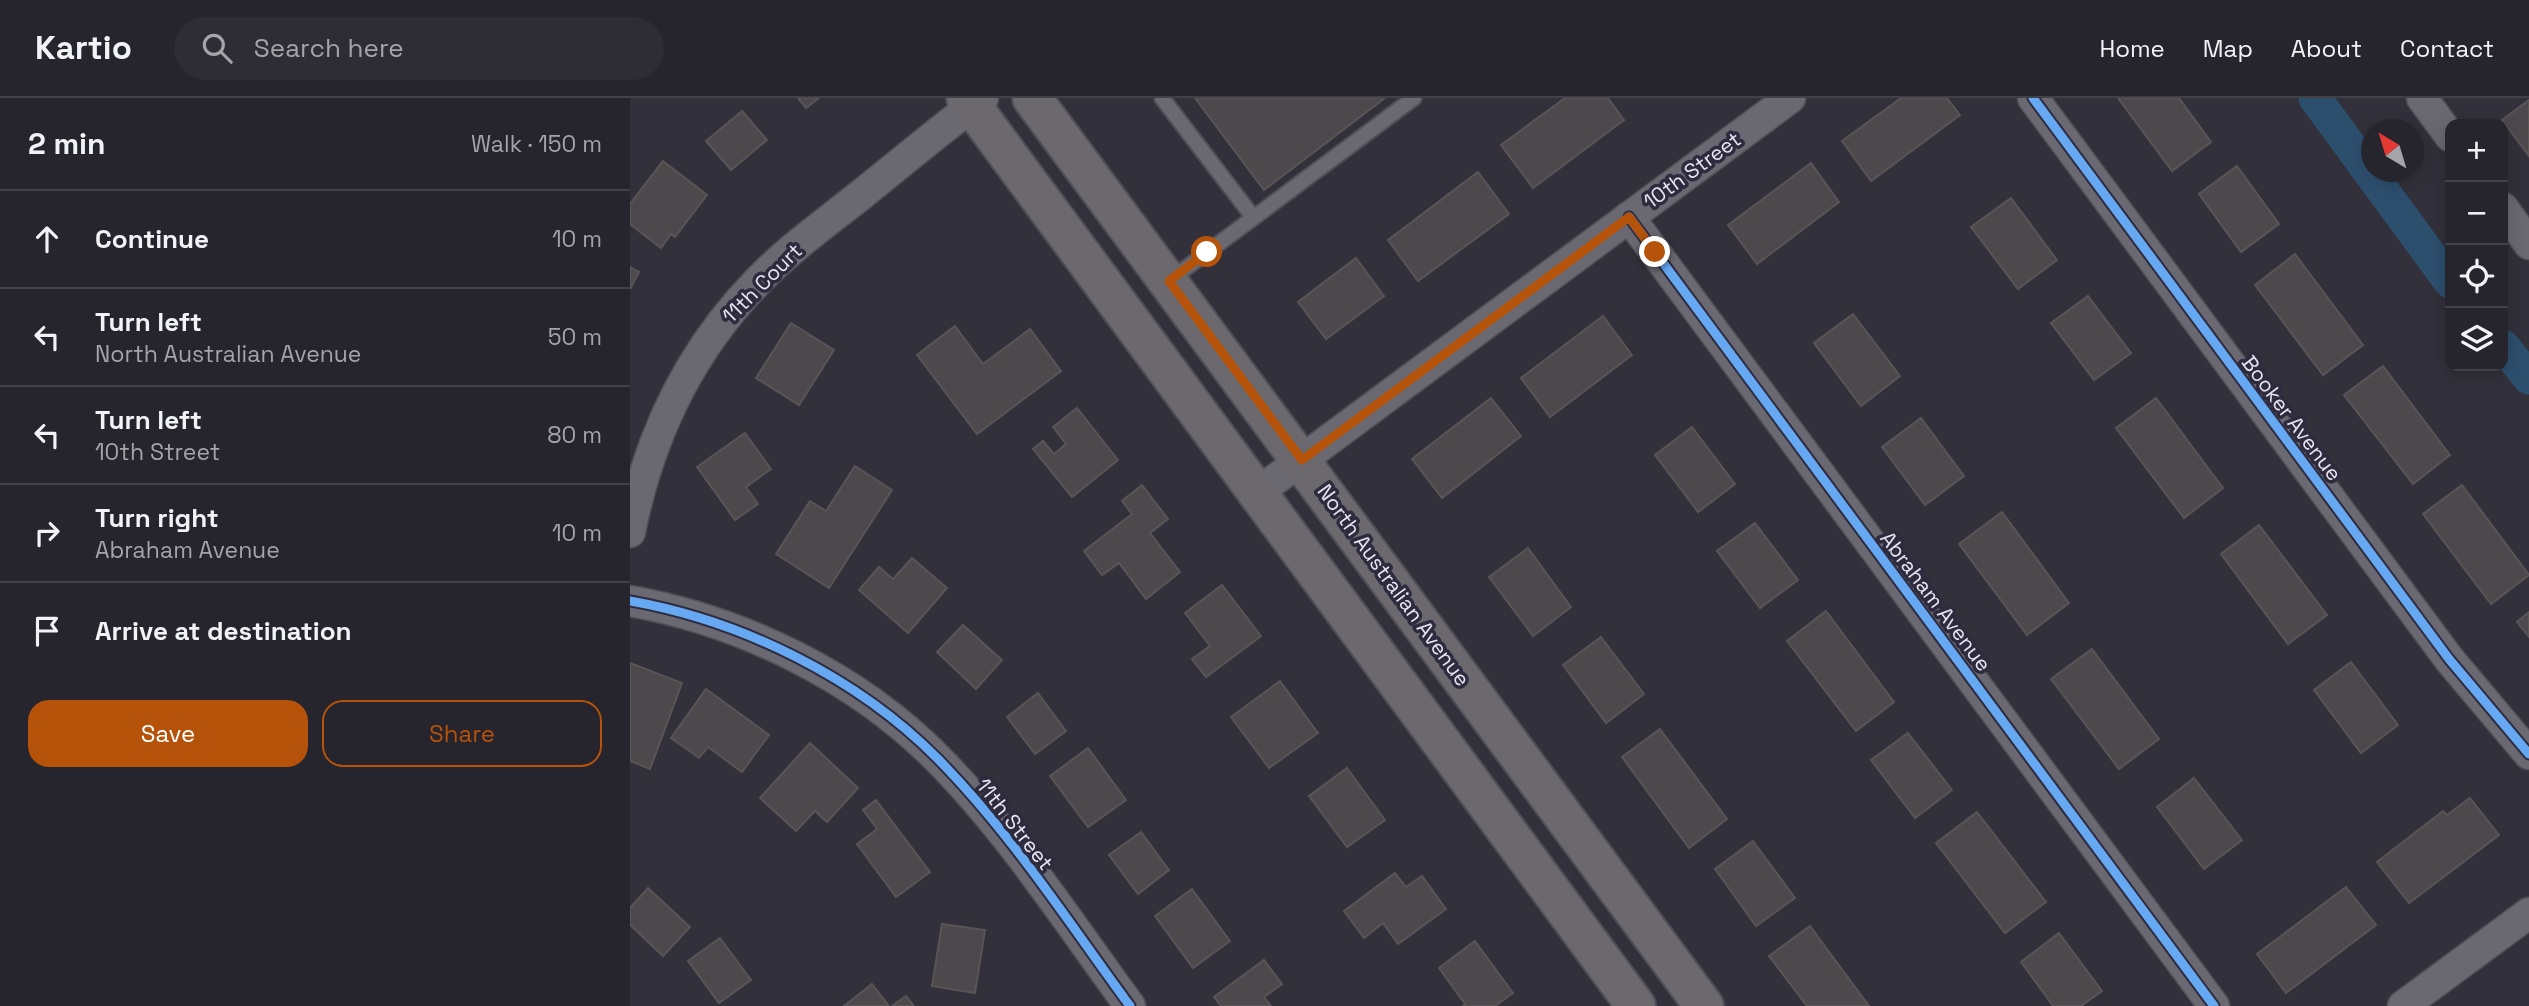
<!DOCTYPE html>
<html lang="en">
<head>
<meta charset="utf-8">
<style>
  body { margin:0; font-family:"Space Grotesk",sans-serif; background:#2e2c34; color:#f1f3f6 }
  .controls { position:absolute; right:21px; top:21px; display:grid; overflow:hidden; border-radius:14px; box-shadow:0 4px 18px #0003 }
  .controls button { width:63px; height:63px; display:grid; place-items:center; padding:0; border:0; border-bottom:2px solid #424148; background:#26242c; color:#f1f3f6; font:35px sans-serif }
  .compass { position:absolute; left:1731px; top:21px; width:63px; height:63px; border-radius:50%; background:#26242c; box-shadow:0 4px 18px #0003; rotate:322deg }
  .stop { position:absolute; width:21px; height:21px; margin:-16px; border:5px solid #b45309; border-radius:50%; background:#fff }
  .stop.end { background:#b45309; border-color:#fff; box-shadow:0 2px 7px #0008 }
  .list { margin:0; padding:0; list-style:none }
  h2 { display:flex; justify-content:space-between; align-items:center; height:91px; margin:0; padding:0 28px; font-size:30px }
  h2 small { font-size:23px; font-weight:400; color:#a4a4a9 }
  .list li { display:grid; grid-template-columns:46px 1fr auto; gap:21px; align-items:center; box-sizing:border-box; height:98px; padding:0 28px; border-top:2px solid #424148 }
  .list b { display:block; font-size:26px; white-space:nowrap }
  .list p { margin:0; font-size:23px; white-space:nowrap; color:#a4a4a9 }
  .list em { font-size:23px; font-style:normal; color:#a4a4a9 }
  .actions { display:flex; gap:14px; padding:21px 28px }
  .actions a { flex:1; padding:16px 0; border:2px solid #b45309; border-radius:21px; text-align:center; font-size:24px; color:#b45309 }
  .actions .main { background:#b45309; color:#fff }
  .icon { flex:none; width:38px; height:38px; fill:none; stroke:currentColor; stroke-width:2; stroke-linecap:round; stroke-linejoin:round }
  .map { position:relative; flex:none; width:1899px; height:908px; overflow:hidden }
  header { display:flex; align-items:center; gap:42px; box-sizing:border-box; height:98px; padding:0 35px; background:#26242c; border-bottom:2px solid #424148 }
  header strong { font-size:33px }
  nav { display:flex; gap:38px; margin-inline-start:auto; font-size:24px }
  .search { width:490px; height:63px; background:#2e2c34; display:flex; align-items:center; gap:18px; box-sizing:border-box; padding:0 24px; border-radius:38px; color:#a4a4a9; font-size:26px }
  main { display:flex }
  aside { flex:1; background:#26242c }
  .map>svg:first-child { display:block }
  .lines { fill:none; stroke-linecap:round; stroke-linejoin:round }
  .canal { stroke:#2d4f6e; stroke-width:33 }
  .building { fill:#4d484c; stroke:#595456; stroke-width:2 }
  .lane-casing { stroke:#504e57; stroke-width:18 }
  .street-casing { stroke:#504e57; stroke-width:33 }
  .secondary-casing { stroke:#504e57; stroke-width:42 }
  .lane { stroke:#6a6971; stroke-width:14 }
  .street { stroke:#6a6971; stroke-width:30 }
  .secondary { stroke:#6b696e; stroke-width:38 }
  .cycleway-casing { stroke:#2e2b3f; stroke-width:13 }
  .cycleway { stroke:#66a8f1; stroke-width:9 }
  .route { stroke:#b45309; stroke-width:9 }
  .labels { text-anchor:middle; dominant-baseline:central; stroke-width:7; stroke-linejoin:round; paint-order:stroke }
  .street-label { font-size:21px; fill:#e7e5f2; stroke:#2e2b3f }
</style>
</head>
<body>
<header>
<strong>Kartio</strong>
<div class="search"><svg class="icon" aria-label="search" viewBox="0 0 24 24"><circle cx="10" cy="10" r="6"/><path d="M15 15l6 6"/></svg>Search here</div>
<nav><a>Home</a><a>Map</a><a>About</a><a>Contact</a></nav>
</header>
<main>
<aside>
<h2>2 min<small>Walk · 150 m</small></h2>
<ul class="list">
<li><svg class="icon" aria-label="ahead" viewBox="0 0 24 24"><path d="M12 20V5M6 11l6-6 6 6"/></svg><div><b>Continue</b></div><em>10 m</em></li>
<li><svg class="icon" aria-label="left" viewBox="0 0 24 24"><path d="M17 20v-9H6M10 6l-5 5 5 5"/></svg><div><b>Turn left</b><p>North Australian Avenue</p></div><em>50 m</em></li>
<li><svg class="icon" aria-label="left" viewBox="0 0 24 24"><path d="M17 20v-9H6M10 6l-5 5 5 5"/></svg><div><b>Turn left</b><p>10th Street</p></div><em>80 m</em></li>
<li><svg class="icon" aria-label="right" viewBox="0 0 24 24"><path d="M7 20v-9h11M14 6l5 5-5 5"/></svg><div><b>Turn right</b><p>Abraham Avenue</p></div><em>10 m</em></li>
<li><svg class="icon" aria-label="arrive" viewBox="0 0 24 24"><path d="M6 21V4h12l-3 4 3 4H6"/></svg><div><b>Arrive at destination</b></div></li>
</ul>
<div class="actions"><a class="main">Save</a><a>Share</a></div>
</aside>
<div class="map">
<svg width="1899" height="908" viewBox="0 0 1899 908">
  <rect width="100%" height="100%" fill="#32303a"/>
  <g class="lines">
    <g class="canal">
      <path d="M 1685,0 L 1820,184"/>
      <path d="M 1873,248 L 1899,280"/>
    </g>
  </g>
  <g class="building">
    <path d="M 168,0 L 189,0 L 176,10 Z"/>
    <path d="M 565,0 L 755,0 L 634,92 Z"/>
    <path d="M 935,0 L 978,0 L 994,22 L 903,90 L 871,47 Z"/>
    <path d="M 1271,0 L 1317,0 L 1330,17 L 1241,83 L 1212,43 Z"/>
    <path d="M 1488,0 L 1549,0 L 1581,44 L 1542,73 Z"/>
    <path d="M 1899,2 L 1899,58 L 1872,22 Z"/>
    <path d="M 112,13 L 137,42 L 101,72 L 76,43 Z"/>
    <path d="M 33,63 L 77,97 L 45,139 L 41,136 L 31,150 L 0,126 L 0,106 Z"/>
    <path d="M 1181,65 L 1209,104 L 1127,166 L 1098,127 Z"/>
    <path d="M 1607,68 L 1649,126 L 1611,154 L 1569,96 Z"/>
    <path d="M 848,74 L 879,116 L 788,183 L 758,142 Z"/>
    <path d="M 1381,100 L 1427,162 L 1388,191 L 1341,129 Z"/>
    <path d="M 1665,156 L 1733,247 L 1693,277 L 1625,187 Z"/>
    <path d="M 726,160 L 754,198 L 696,241 L 668,204 Z"/>
    <path d="M 0,169 L 9,174 L 0,191 Z"/>
    <path d="M 1458,198 L 1501,255 L 1464,282 L 1421,225 Z"/>
    <path d="M 1223,216 L 1270,278 L 1231,308 L 1184,245 Z"/>
    <path d="M 973,218 L 1002,257 L 920,319 L 891,280 Z"/>
    <path d="M 161,225 L 204,252 L 169,307 L 126,280 Z"/>
    <path d="M 325,228 L 353,266 L 400,231 L 431,273 L 347,336 L 287,257 Z"/>
    <path d="M 1753,268 L 1820,357 L 1783,386 L 1714,297 Z"/>
    <path d="M 861,300 L 891,338 L 812,400 L 782,361 Z"/>
    <path d="M 1526,300 L 1593,390 L 1554,420 L 1486,330 Z"/>
    <path d="M 447,310 L 488,362 L 442,399 L 403,351 L 413,343 L 424,356 L 436,346 L 423,329 Z"/>
    <path d="M 1291,320 L 1334,378 L 1295,407 L 1252,349 Z"/>
    <path d="M 1062,329 L 1105,386 L 1068,414 L 1025,357 Z"/>
    <path d="M 115,335 L 141,371 L 116,389 L 128,406 L 105,422 L 67,369 Z"/>
    <path d="M 225,368 L 262,392 L 199,490 L 146,456 L 180,403 L 196,413 Z"/>
    <path d="M 512,387 L 538,421 L 520,435 L 550,474 L 516,501 L 489,465 L 472,477 L 454,453 L 502,416 L 492,403 Z"/>
    <path d="M 1832,387 L 1899,477 L 1861,506 L 1793,416 Z"/>
    <path d="M 1372,414 L 1439,505 L 1397,537 L 1329,446 Z"/>
    <path d="M 1125,425 L 1168,482 L 1130,510 L 1087,453 Z"/>
    <path d="M 1629,427 L 1697,517 L 1658,546 L 1591,456 Z"/>
    <path d="M 898,450 L 941,509 L 903,538 L 859,479 Z"/>
    <path d="M 282,460 L 317,490 L 278,535 L 229,492 L 249,469 L 263,481 Z"/>
    <path d="M 592,487 L 631,538 L 576,579 L 562,561 L 580,548 L 555,515 Z"/>
    <path d="M 1196,513 L 1264,604 L 1226,633 L 1157,543 Z"/>
    <path d="M 1899,514 L 1899,539 L 1887,524 Z"/>
    <path d="M 333,527 L 372,562 L 346,591 L 307,554 Z"/>
    <path d="M 971,539 L 1014,596 L 976,625 L 933,567 Z"/>
    <path d="M 1462,551 L 1529,641 L 1489,671 L 1421,581 Z"/>
    <path d="M 1721,564 L 1768,627 L 1731,655 L 1684,592 Z"/>
    <path d="M 0,565 L 52,585 L 20,671 L 0,663 Z"/>
    <path d="M 650,583 L 688,635 L 639,670 L 601,619 Z"/>
    <path d="M 76,591 L 139,637 L 112,674 L 78,649 L 69,660 L 41,640 Z"/>
    <path d="M 408,595 L 436,633 L 405,656 L 377,619 Z"/>
    <path d="M 1030,631 L 1097,721 L 1059,750 L 992,659 Z"/>
    <path d="M 1278,635 L 1322,692 L 1285,720 L 1241,662 Z"/>
    <path d="M 180,645 L 228,690 L 197,724 L 185,713 L 166,733 L 130,700 Z"/>
    <path d="M 458,650 L 496,702 L 458,729 L 420,678 Z"/>
    <path d="M 717,670 L 755,722 L 717,749 L 679,698 Z"/>
    <path d="M 1564,680 L 1612,742 L 1574,771 L 1527,709 Z"/>
    <path d="M 1840,700 L 1869,737 L 1779,805 L 1747,764 L 1813,713 L 1817,717 Z"/>
    <path d="M 246,702 L 300,774 L 266,799 L 227,746 L 247,731 L 233,712 Z"/>
    <path d="M 1347,714 L 1416,804 L 1375,835 L 1306,745 Z"/>
    <path d="M 511,734 L 539,772 L 508,796 L 479,757 Z"/>
    <path d="M 1123,743 L 1165,800 L 1126,828 L 1085,771 Z"/>
    <path d="M 765,775 L 776,789 L 792,778 L 816,811 L 768,846 L 753,825 L 734,840 L 714,813 Z"/>
    <path d="M 1716,789 L 1746,827 L 1656,895 L 1627,856 Z"/>
    <path d="M 18,790 L 60,829 L 33,858 L 0,827 L 0,810 Z"/>
    <path d="M 562,791 L 600,843 L 563,870 L 525,818 Z"/>
    <path d="M 312,826 L 355,832 L 345,895 L 302,888 Z"/>
    <path d="M 1180,828 L 1239,908 L 1177,908 L 1139,858 Z"/>
    <path d="M 1429,835 L 1472,893 L 1451,908 L 1423,908 L 1391,864 Z"/>
    <path d="M 90,840 L 121,882 L 89,905 L 58,863 Z"/>
    <path d="M 845,843 L 883,895 L 865,908 L 833,908 L 835,906 L 809,870 Z"/>
    <path d="M 634,862 L 652,886 L 634,899 L 641,908 L 591,908 L 584,899 Z"/>
    <path d="M 242,886 L 259,908 L 214,908 Z"/>
    <path d="M 276,898 L 284,908 L 262,908 Z"/>
  </g>
  <g class="lines">
    <g class="lane-casing">
      <g id="lane">
        <path d="M 532,0 L 623,119"/>
        <path d="M 540,182 L 784,0"/>
      </g>
    </g>
    <g class="street-casing">
      <g id="street">
        <path d="M 1403,0 L 1819,561 L 1899,656"/>
        <path d="M 1792,0 L 1820,38"/>
        <path d="M 1873,110 L 1899,146"/>
        <path d="M 999,119 L 1584,908"/>
        <path d="M 627,395 L 1160,0"/>
        <path d="M 0,434 C 19,338 60,252 129,182 C 160,150 197,124 232,96 C 272,64 311,31 353,0"/>
        <path d="M 0,503 C 112,523 227,579 308,661 C 381,735 439,825 500,908"/>
        <path d="M 1773,908 L 1899,815"/>
      </g>
    </g>
    <g class="secondary-casing">
      <g id="secondary">
        <path d="M 336,0 L 1006,908"/>
        <path d="M 402,0 L 1074,908"/>
      </g>
    </g>
    <use href="#lane" class="lane"/>
    <use href="#street" class="street"/>
    <use href="#secondary" class="secondary"/>
    <g class="cycleway-casing">
      <g id="cycleway">
        <path d="M 1403,0 L 1819,561 L 1899,656"/>
        <path d="M 999,119 L 1584,908"/>
        <path d="M 0,503 C 112,523 227,579 308,661 C 381,735 439,825 500,908"/>
      </g>
    </g>
    <use href="#cycleway" class="cycleway"/>
  </g>
  <g class="lines">
    <path class="route" d="M 577,154 L 539,183 L 672,362 L 999,119 L 1025,154"/>
  </g>
  <g class="labels">
    <g class="street-label">
      <text transform="translate(1062 72) rotate(-36)">10th Street</text>
      <text transform="translate(132 185) rotate(-45)">11th Court</text>
      <text transform="translate(1662 320) rotate(53)">Booker Avenue</text>
      <text transform="translate(764 487) rotate(54)">North Australian Avenue</text>
      <text transform="translate(1306 503) rotate(53)">Abraham Avenue</text>
      <text transform="translate(385 726) rotate(52)">11th Street</text>
    </g>
  </g>
</svg>
<div class="controls">
<button>+</button>
<button>−</button>
<button><svg class="icon" aria-label="locate" viewBox="0 0 24 24"><circle cx="12" cy="12" r="6"/><path d="M12 2v4M12 18v4M2 12h4M18 12h4"/></svg></button>
<button><svg class="icon" aria-label="layers" viewBox="0 0 24 24"><path d="M12 4l9 5-9 5-9-5zM3 14l9 5 9-5"/></svg></button>
</div>
<svg class="compass" viewBox="-18 -18 36 36"><path d="M0-13l5 13h-10z" fill="#e53935"/><path d="M0 13l5-13h-10z" fill="#a4a4a9"/></svg>
<div class="stop" style="left:577px;top:154px"></div>
<div class="stop end" style="left:1025px;top:154px"></div>
</div>
</main>
</body>
</html>
